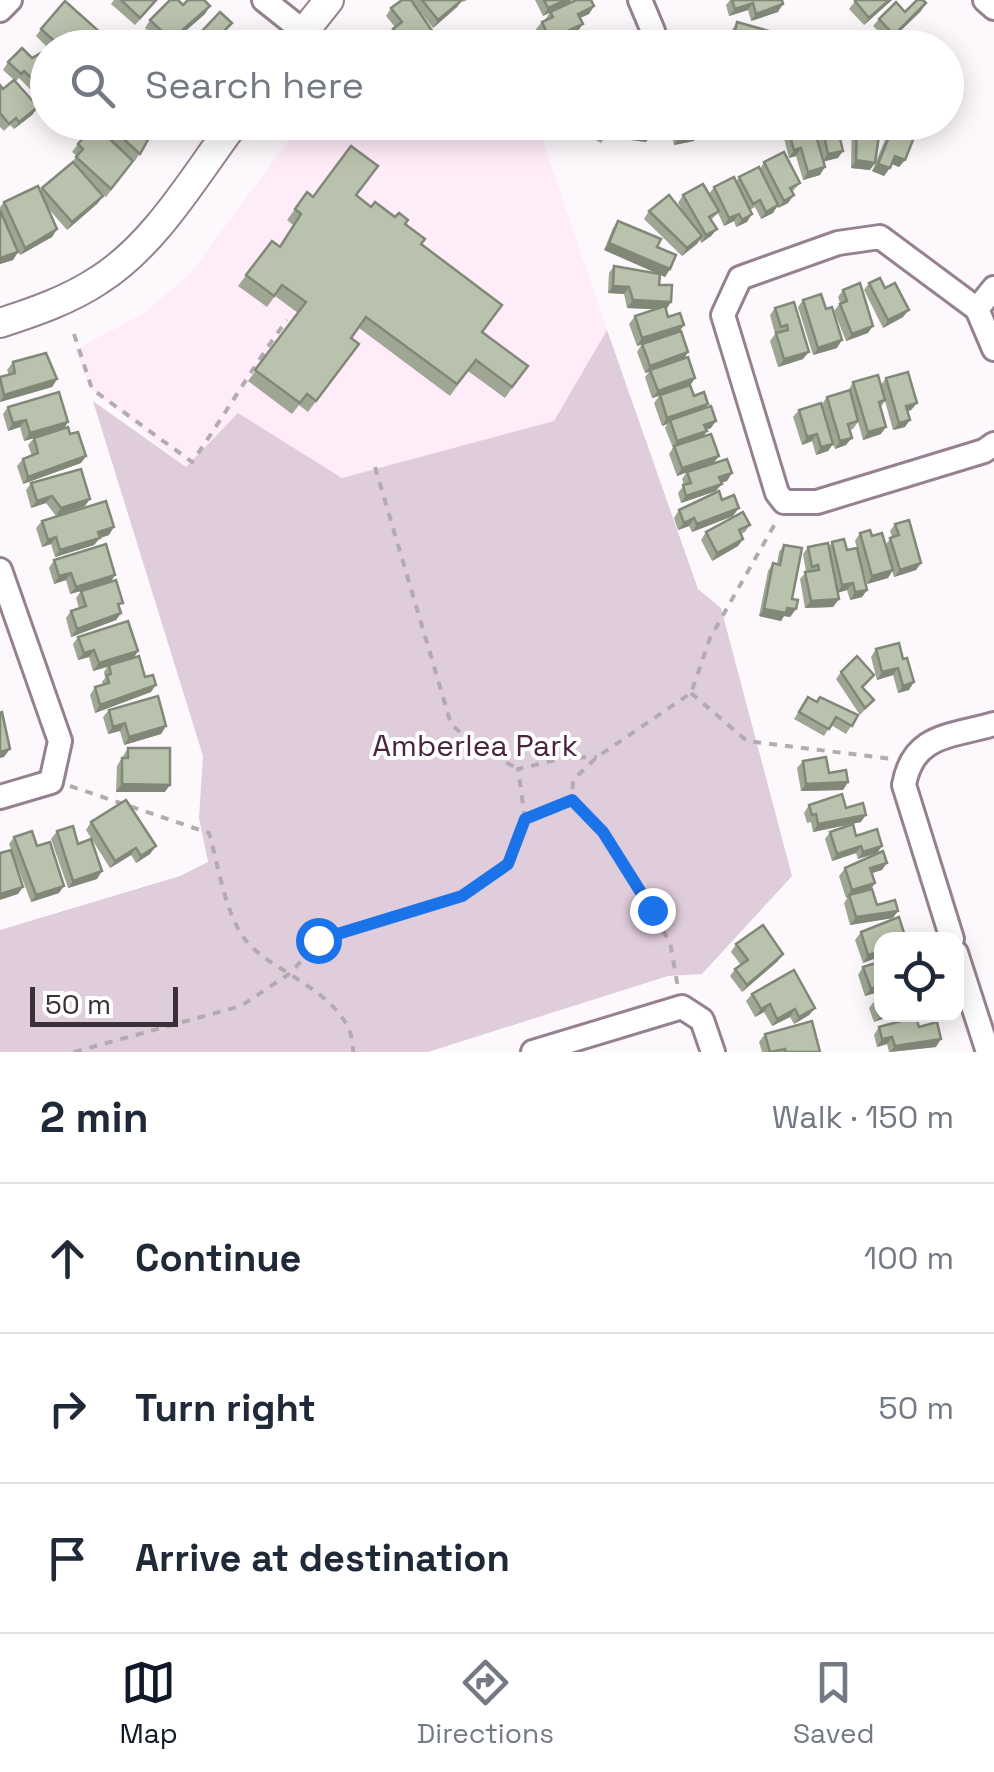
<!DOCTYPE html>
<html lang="en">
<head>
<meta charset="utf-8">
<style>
  body { margin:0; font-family:"Space Grotesk",sans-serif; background:#f6f6f7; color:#1f2937 }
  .controls { position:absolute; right:30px; bottom:30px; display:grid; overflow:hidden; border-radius:20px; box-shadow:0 5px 25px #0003 }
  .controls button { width:90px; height:90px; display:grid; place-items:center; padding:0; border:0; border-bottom:2px solid #e0e1e3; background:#fff; color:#1f2937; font:50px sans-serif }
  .scale { position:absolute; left:30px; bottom:25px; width:148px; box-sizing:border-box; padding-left:10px; border:5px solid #393137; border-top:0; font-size:28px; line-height:35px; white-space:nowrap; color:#393137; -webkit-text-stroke:8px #fff; paint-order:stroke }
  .stop { position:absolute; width:30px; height:30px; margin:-22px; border:8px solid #1a73e8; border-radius:50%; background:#fff }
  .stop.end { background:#1a73e8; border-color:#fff; box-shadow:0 2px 10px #0008 }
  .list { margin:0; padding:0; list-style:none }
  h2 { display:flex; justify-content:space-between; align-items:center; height:130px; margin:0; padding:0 40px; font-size:42px }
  h2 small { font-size:32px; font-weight:400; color:#747a83 }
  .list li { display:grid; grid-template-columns:65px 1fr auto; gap:30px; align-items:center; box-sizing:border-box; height:150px; padding:0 40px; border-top:2px solid #e0e1e3 }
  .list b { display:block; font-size:38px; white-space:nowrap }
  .list em { font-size:32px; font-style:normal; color:#747a83 }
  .icon { flex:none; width:55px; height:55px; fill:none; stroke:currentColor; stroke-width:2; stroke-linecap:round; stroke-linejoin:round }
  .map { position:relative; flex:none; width:994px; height:1052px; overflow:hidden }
  .search { position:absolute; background:#fff; box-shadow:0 5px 25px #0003; left:30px; right:30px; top:30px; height:110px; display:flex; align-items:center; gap:25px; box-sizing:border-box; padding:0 35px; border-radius:55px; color:#747a83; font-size:38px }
  .sheet { height:580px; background:#fff }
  nav { display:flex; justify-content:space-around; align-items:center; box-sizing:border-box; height:140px; border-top:2px solid #e0e1e3; background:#fff; font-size:28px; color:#747a83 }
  nav a { display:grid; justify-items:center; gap:5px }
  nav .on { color:#111827 }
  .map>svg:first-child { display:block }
  .built { fill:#feecf9 }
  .green { fill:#e0cddb }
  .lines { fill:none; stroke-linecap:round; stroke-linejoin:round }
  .minor-casing { stroke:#95818f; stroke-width:28 }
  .tertiary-casing { stroke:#95818f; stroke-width:32 }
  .path { stroke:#b2abb0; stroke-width:4; stroke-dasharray:8 8; stroke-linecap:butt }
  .minor { stroke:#fff; stroke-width:22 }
  .tertiary { stroke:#fff; stroke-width:28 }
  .wall { fill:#9fa794 }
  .shaded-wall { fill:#828878 }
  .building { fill:#b9c2ac; stroke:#828878; stroke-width:2.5 }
  .route { stroke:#1a73e8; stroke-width:12 }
  .labels { text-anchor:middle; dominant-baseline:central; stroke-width:8; stroke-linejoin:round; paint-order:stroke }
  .park-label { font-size:30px; fill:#4a2341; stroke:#fff }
</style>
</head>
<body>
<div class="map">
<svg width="994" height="1052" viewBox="0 0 994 1052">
  <rect width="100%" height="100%" fill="#fdf8fb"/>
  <path class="built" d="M 302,122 L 537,123 L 607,330 L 554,421 L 342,478 L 238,413 L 187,468 L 90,388 L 75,350 L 143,314 L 190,274 Z"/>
  <path class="green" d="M 607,330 L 698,589 L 721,608 L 792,876 L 702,974 L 668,976 L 428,1052 L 0,1052 L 0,930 L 180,876 L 208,862 L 199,818 L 203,756 L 93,401 L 186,467 L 238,413 L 342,478 L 554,421 Z"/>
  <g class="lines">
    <g class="minor-casing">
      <g id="minor">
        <path d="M 264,0 L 303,31"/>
        <path d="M 640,0 L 653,31"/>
        <path d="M 985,0 L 994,8"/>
        <path d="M 0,10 L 10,0"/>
        <path d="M 977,309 L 994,288"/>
        <path d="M 994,349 L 977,309 L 880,237 L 838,243 L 740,278 L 723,315 L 777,493 L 784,502 L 817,502 L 984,451 L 994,444"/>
        <path d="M 0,570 L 60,741 L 51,782 L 0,797"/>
        <path d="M 952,939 L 904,785 C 913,734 950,737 994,724"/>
        <path d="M 956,953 L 988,1052"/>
        <path d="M 533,1052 L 682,1007 L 702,1020 L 713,1052"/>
      </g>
    </g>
    <g class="tertiary-casing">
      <g id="tertiary">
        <path d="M 291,48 L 329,0"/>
        <path d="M 0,323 C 34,312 69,300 99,280 C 156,244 195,175 235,122"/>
      </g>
    </g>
    <g class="path">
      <path d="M 74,334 L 92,389 L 192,462 C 225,415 253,366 287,320"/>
      <path d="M 375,467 L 451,724 L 474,745 L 518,769"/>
      <path d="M 691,693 L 747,741 L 892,759"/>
      <path d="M 70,786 L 209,833 C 219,866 225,917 248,943 C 275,974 355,997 353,1052"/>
      <path d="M 572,800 L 603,832 L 670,942 L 678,988"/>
      <path d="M 525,819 L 518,769 L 564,758 L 597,757"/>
      <path d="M 74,1052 L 241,1006 L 292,972 L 318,940 L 462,896 L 508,864 L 525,819 L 572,800 L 573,780 L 597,757 L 691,693 L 710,638 L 776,522"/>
    </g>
    <use href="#minor" class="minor"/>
    <use href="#tertiary" class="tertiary"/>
  </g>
  <g class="wall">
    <path d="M 114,0 L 158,0 L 135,25 L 111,4 Z"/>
    <path d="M 413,0 L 467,0 L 463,2 L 462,0 L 457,7 L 433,28 L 412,1 Z"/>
    <path d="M 535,0 L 571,0 L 569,3 L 594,6 L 589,14 L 580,18 L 578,31 L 545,47 L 536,29 L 542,22 L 545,20 L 550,12 L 543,16 Z"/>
    <path d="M 730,0 L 782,0 L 778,12 L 751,21 L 748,10 L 729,16 L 726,5 Z"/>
    <path d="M 856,0 L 892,0 L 864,25 L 849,9 Z"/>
    <path d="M 183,5 L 205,14 L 165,48 L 145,28 L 150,20 Z"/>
    <path d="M 391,8 L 430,42 L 427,45 L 429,48 L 398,48 L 388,36 L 395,27 L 386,16 Z"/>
    <path d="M 921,11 L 889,42 L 873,26 L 879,19 Z"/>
    <path d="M 737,22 L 791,48 L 745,48 L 729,43 L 732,30 Z"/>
    <path d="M 41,29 L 91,48 L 48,48 L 36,36 Z"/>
    <path d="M 48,52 L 48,97 L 43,102 L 19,78 L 16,81 L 38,107 L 32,115 L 14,129 L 10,125 L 4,131 L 0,127 L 0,85 L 3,89 L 14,80 L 3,70 L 8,62 L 32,58 Z"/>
    <path d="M 101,122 L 164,122 L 161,126 L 158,124 L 135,161 L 102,132 L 133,161 L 106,197 L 96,188 L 98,203 L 67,230 L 47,207 L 57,229 L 52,237 L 20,255 L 11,236 L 18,252 L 13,260 L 0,264 L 0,207 L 4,202 L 40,191 L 72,162 L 77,156 L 72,152 L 78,144 L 93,137 L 99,130 L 97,128 Z"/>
    <path d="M 586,122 L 614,122 L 601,143 L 581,131 Z"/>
    <path d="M 627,122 L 653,122 L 646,142 L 624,139 Z"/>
    <path d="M 669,122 L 697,122 L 694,141 L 674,145 Z"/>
    <path d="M 706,122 L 734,122 L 715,136 Z"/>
    <path d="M 780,122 L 812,122 L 819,148 L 814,122 L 846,122 L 842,136 L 840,136 L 838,158 L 823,161 L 820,175 L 803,180 L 796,156 L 789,158 Z"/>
    <path d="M 852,122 L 881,122 L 870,170 L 851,168 Z"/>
    <path d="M 895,122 L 905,160 L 899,167 L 892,164 L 884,176 L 872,171 L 890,128 Z"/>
    <path d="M 764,162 L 800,183 L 792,192 L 788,203 L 778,208 L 777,206 L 773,213 L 761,219 L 755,207 L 750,210 L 747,222 L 736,227 L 734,221 L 724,226 L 718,213 L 711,220 L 717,229 L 711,236 L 701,243 L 700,240 L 682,256 L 644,219 L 649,211 L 685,215 L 678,203 L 683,195 L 709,194 L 714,187 L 736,182 L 739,177 L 760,169 Z"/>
    <path d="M 356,196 L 371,207 L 405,224 L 483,332 L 528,366 L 505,398 L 468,371 L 450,396 L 359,328 L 351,338 L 359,344 L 308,412 L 299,405 L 292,414 L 248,381 L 298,313 L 275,296 L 267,307 L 238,286 L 272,241 L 280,247 L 293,225 L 287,220 L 295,209 L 313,197 Z"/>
    <path d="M 618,221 L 657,247 L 670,269 L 665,277 L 660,274 L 659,285 L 668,317 L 684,325 L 679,332 L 688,352 L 684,358 L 690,386 L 694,396 L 705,408 L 711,428 L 706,430 L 703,436 L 719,456 L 714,463 L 727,481 L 721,483 L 716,491 L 681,503 L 678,493 L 684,485 L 682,479 L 687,472 L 677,476 L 669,454 L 673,448 L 665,428 L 667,424 L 662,426 L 654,403 L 659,396 L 652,398 L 645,377 L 649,372 L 645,373 L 637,352 L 642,344 L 637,346 L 629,324 L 635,316 L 656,309 L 627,308 L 624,294 L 608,293 L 609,273 L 614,266 L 659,274 L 604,250 L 613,228 Z"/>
    <path d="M 869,283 L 903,317 L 883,328 L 864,290 Z"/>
    <path d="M 843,290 L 868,333 L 846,341 L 834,311 L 840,303 L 838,297 Z"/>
    <path d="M 803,300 L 837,348 L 813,355 L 798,307 Z"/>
    <path d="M 794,302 L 803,359 L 778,367 L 770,341 L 775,334 L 770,315 L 775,308 Z"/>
    <path d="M 13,362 L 57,379 L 52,387 L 0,402 L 0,377 L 9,375 L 7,370 Z"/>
    <path d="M 886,378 L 917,403 L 911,410 L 908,411 L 905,427 L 893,430 L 885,401 L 880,408 L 881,434 L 863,440 L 858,422 L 853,429 L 850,430 L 846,445 L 835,449 L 833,444 L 828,451 L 816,455 L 812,441 L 802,445 L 793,417 L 799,410 L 832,441 L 822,404 L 827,397 L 848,391 L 853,382 L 881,385 Z"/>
    <path d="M 8,407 L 68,422 L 64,428 L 86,456 L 81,463 L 23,484 L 17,466 L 23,459 L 32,456 L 28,445 L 34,438 L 24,441 L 20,427 L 8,431 L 3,414 Z"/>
    <path d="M 31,483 L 85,506 L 56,516 L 46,503 L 31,508 L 26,490 Z"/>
    <path d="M 722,500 L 733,516 L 692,532 L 689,526 L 678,530 L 674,518 L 679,510 Z"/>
    <path d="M 42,521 L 109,535 L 100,538 L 94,545 L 55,557 L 51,544 L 42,547 L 36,528 Z"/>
    <path d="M 895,524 L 921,563 L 916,570 L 894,577 L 892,571 L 888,578 L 867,584 L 860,559 L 867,590 L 862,597 L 850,600 L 847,590 L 837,593 L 839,599 L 833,607 L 805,608 L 800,579 L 806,572 L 803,554 L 808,547 L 829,547 L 832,542 L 847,550 L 857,548 L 855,541 L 860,533 L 872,536 L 885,545 L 892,537 L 890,531 Z"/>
    <path d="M 750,525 L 745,532 L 741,534 L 743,539 L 738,546 L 712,561 L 701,540 L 706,532 Z"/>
    <path d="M 784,545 L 792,599 L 796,609 L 790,617 L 784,616 L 781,621 L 759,616 L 768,571 L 773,563 L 777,564 L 779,552 Z"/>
    <path d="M 54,560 L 115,575 L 110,582 L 121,613 L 116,620 L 71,637 L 66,618 L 71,611 L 79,608 L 76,598 L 81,591 L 70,594 L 66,580 L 54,584 L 49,568 Z"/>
    <path d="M 78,637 L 138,651 L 133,658 L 145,677 L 151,692 L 95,713 L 90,695 L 95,687 L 103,685 L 102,682 L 105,678 L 104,672 L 107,667 L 93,671 L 89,657 L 78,660 L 73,644 Z"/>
    <path d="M 876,649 L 903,659 L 909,690 L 898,693 L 893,675 L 877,680 L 871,657 Z"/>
    <path d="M 841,672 L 874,675 L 863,688 L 874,700 L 860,715 L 836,679 Z"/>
    <path d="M 808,697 L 817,702 L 858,715 L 846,734 L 831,725 L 824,736 L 794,719 Z"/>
    <path d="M 109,710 L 166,726 L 161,734 L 124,745 L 120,731 L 108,734 L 103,717 Z"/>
    <path d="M 128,748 L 165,792 L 116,792 L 117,766 Z"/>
    <path d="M 803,761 L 829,773 L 848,782 L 843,790 L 801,791 L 797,768 Z"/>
    <path d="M 809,805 L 846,808 L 861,822 L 813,832 L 811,822 L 807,823 L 804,813 Z"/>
    <path d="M 91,822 L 150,854 L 136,863 L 131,855 L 110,868 L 86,830 Z"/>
    <path d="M 57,831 L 78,844 L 97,879 L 68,888 L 51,839 Z"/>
    <path d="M 830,832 L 856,836 L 882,846 L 877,853 L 858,859 L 856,853 L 832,861 L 825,839 Z"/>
    <path d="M 14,837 L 59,893 L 31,902 L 9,844 Z"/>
    <path d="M 845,868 L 882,870 L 872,873 L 875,883 L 871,889 L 877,905 L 893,918 L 850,925 L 844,903 L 848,897 L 846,898 L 839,876 Z"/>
    <path d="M 861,932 L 882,940 L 863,963 L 855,940 Z"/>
    <path d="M 736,944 L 778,961 L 742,992 L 730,976 L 735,969 L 741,965 L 731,952 Z"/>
    <path d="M 863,967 L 882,991 L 865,996 L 858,975 Z"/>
    <path d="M 882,991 L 882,1014 L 874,1022 L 869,1008 L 875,1000 L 877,999 Z"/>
    <path d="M 752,994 L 815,1008 L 809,1015 L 794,1024 L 790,1017 L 772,1026 L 764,1012 L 755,1017 L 746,1001 Z"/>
    <path d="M 879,1027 L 919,1027 L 936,1047 L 889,1052 L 887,1044 L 877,1047 L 874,1035 Z"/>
    <path d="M 765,1034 L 820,1052 L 762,1052 L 759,1042 Z"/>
  </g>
  <g class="shaded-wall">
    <path d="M 462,0 L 457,7 L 433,28 L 438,20 Z"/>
    <path d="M 566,0 L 571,0 L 569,3 L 543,16 L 548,8 Z"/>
    <path d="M 889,0 L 892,0 L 864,25 L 869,18 Z"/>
    <path d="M 753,3 L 748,10 L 729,16 L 735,9 Z"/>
    <path d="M 926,3 L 921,11 L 889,42 L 894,35 Z"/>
    <path d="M 783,4 L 778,12 L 751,21 L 756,14 Z"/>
    <path d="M 210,6 L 205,14 L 166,48 L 171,40 Z"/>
    <path d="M 594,6 L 589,14 L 573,21 L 578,14 Z"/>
    <path d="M 583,24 L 578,31 L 545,47 L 550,39 Z"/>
    <path d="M 734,36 L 753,41 L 748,48 L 729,43 Z"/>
    <path d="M 38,107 L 32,115 L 14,129 L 19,122 Z"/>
    <path d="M 728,122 L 734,122 L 715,136 L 720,128 Z"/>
    <path d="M 629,131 L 651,135 L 646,142 L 624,139 Z"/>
    <path d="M 699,133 L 694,141 L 674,145 L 679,138 Z"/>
    <path d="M 801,148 L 796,156 L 789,158 L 794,150 Z"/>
    <path d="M 843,151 L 838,158 L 822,162 L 828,154 Z"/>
    <path d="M 895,156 L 905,160 L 899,167 L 890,163 Z"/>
    <path d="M 856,160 L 875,163 L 870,170 L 851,168 Z"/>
    <path d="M 878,164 L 890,168 L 884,176 L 872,171 Z"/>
    <path d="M 825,167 L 820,175 L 803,180 L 808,172 Z"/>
    <path d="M 794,195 L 788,203 L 778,208 L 784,201 Z"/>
    <path d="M 103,196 L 98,203 L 67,230 L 72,222 Z"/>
    <path d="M 778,205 L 773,213 L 761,219 L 766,212 Z"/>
    <path d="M 739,214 L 734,221 L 724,226 L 729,218 Z"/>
    <path d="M 752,214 L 747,222 L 736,227 L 742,220 Z"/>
    <path d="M 57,229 L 52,237 L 20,255 L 25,248 Z"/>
    <path d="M 717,229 L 711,236 L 701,243 L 706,235 Z"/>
    <path d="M 702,236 L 697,244 L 682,256 L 687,248 Z"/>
    <path d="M 609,243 L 670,269 L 665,277 L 604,250 Z"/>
    <path d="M 18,252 L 13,260 L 0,264 L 0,258 Z"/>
    <path d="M 613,286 L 629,287 L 624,294 L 608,293 Z"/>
    <path d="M 633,300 L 671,302 L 666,310 L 627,308 Z"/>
    <path d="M 909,310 L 903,317 L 883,328 L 888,320 Z"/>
    <path d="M 684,325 L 678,333 L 637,346 L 642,338 Z"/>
    <path d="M 873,326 L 868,333 L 846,341 L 852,334 Z"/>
    <path d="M 842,340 L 837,348 L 813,355 L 818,348 Z"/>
    <path d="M 688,352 L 683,360 L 645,373 L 650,366 Z"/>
    <path d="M 809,352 L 803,359 L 778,367 L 784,359 Z"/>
    <path d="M 695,378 L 690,386 L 652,398 L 658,391 Z"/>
    <path d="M 57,379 L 52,387 L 0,402 L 4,395 Z"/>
    <path d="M 917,403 L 911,410 L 901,413 L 906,406 Z"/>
    <path d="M 708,404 L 703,412 L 670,420 L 667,424 L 662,426 L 667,418 Z"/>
    <path d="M 26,420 L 20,427 L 8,431 L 13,423 Z"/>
    <path d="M 910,420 L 905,427 L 893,430 L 899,423 Z"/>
    <path d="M 716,421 L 711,428 L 699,432 L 704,425 Z"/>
    <path d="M 68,422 L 63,430 L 24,441 L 30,433 Z"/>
    <path d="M 886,427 L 881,434 L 863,440 L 868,432 Z"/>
    <path d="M 707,431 L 702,439 L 672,449 L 677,441 Z"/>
    <path d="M 817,434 L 812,441 L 802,445 L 807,437 Z"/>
    <path d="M 852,438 L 846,445 L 835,449 L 840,441 Z"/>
    <path d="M 833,444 L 828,451 L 816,455 L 821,447 Z"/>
    <path d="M 86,456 L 81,463 L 23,484 L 28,477 Z"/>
    <path d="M 719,456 L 713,463 L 677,476 L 682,468 Z"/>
    <path d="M 732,473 L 727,481 L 714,485 L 719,477 Z"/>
    <path d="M 722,484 L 716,491 L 681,503 L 686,496 Z"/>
    <path d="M 52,496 L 46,503 L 31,508 L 37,501 Z"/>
    <path d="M 90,499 L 85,506 L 56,516 L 61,508 Z"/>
    <path d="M 739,508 L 733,516 L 692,532 L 697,524 Z"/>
    <path d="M 694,518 L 689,526 L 678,530 L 684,523 Z"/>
    <path d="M 114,527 L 109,535 L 100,538 L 94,545 L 55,557 L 60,550 L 98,532 Z"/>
    <path d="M 56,537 L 51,544 L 42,547 L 48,540 Z"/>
    <path d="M 743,539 L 738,546 L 712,561 L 717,553 Z"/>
    <path d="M 921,563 L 916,570 L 894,577 L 900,570 Z"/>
    <path d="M 893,570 L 888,578 L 867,584 L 872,576 Z"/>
    <path d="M 71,573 L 66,580 L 54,584 L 59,576 Z"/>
    <path d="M 115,575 L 110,583 L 70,594 L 76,587 Z"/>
    <path d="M 853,583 L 847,590 L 837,593 L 842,585 Z"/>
    <path d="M 867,590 L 862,597 L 850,600 L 855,592 Z"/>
    <path d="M 839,599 L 833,607 L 805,608 L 811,601 Z"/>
    <path d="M 787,608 L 796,609 L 790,617 L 784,616 L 781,621 L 759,616 L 764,609 Z"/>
    <path d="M 121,613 L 116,620 L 71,637 L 77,629 Z"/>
    <path d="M 94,650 L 89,657 L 78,660 L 84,653 Z"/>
    <path d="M 138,651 L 133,659 L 93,671 L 99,663 Z"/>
    <path d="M 898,668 L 893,675 L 877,680 L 882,672 Z"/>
    <path d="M 914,682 L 909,690 L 898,693 L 903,686 Z"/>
    <path d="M 156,685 L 151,692 L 95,713 L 100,705 Z"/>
    <path d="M 125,723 L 120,731 L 108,734 L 113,727 Z"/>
    <path d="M 166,726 L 161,734 L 124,745 L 129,737 Z"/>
    <path d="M 10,749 L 4,757 L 0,758 L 0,752 Z"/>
    <path d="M 848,782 L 843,790 L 801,791 L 806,784 Z"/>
    <path d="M 122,784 L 170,785 L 165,792 L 116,792 Z"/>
    <path d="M 866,815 L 861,822 L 813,832 L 818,824 Z"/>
    <path d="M 156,846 L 150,854 L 136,863 L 141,856 Z"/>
    <path d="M 861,846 L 856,853 L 832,861 L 837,854 Z"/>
    <path d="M 882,846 L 877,853 L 858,859 L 863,852 Z"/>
    <path d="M 136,848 L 131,855 L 110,868 L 115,861 Z"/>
    <path d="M 887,863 L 882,870 L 865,875 L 870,868 Z"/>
    <path d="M 102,871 L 97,879 L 68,888 L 73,881 Z"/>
    <path d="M 875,883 L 870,890 L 846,898 L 852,890 Z"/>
    <path d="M 64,886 L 59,893 L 31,902 L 36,895 Z"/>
    <path d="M 23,887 L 18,894 L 0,900 L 0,894 Z"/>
    <path d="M 898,911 L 893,918 L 850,925 L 856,917 Z"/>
    <path d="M 904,933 L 899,940 L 886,940 L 888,938 Z"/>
    <path d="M 882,951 L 882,956 L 863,963 L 868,955 Z"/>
    <path d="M 783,954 L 778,961 L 742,992 L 747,985 Z"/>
    <path d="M 882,985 L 882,991 L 865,996 L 871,989 Z"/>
    <path d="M 770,1004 L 764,1012 L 755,1017 L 761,1009 Z"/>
    <path d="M 815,1008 L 809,1015 L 794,1024 L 799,1017 Z"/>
    <path d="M 795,1009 L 790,1017 L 772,1026 L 777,1019 Z"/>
    <path d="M 882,1014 L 898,1014 L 874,1022 Z"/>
    <path d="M 892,1037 L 887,1044 L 877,1047 L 882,1039 Z"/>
    <path d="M 941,1039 L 936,1047 L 890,1052 L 895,1046 Z"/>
  </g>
  <g class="building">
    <path d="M 121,0 L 156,0 L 140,18 Z"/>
    <path d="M 170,0 L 178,0 L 183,5 L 188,0 L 204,0 L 210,6 L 171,40 L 150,20 Z"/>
    <path d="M 402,0 L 411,0 L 435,35 L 425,43 L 429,48 L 411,48 L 393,29 L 402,22 L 391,8 Z"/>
    <path d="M 422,0 L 462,0 L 438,20 Z"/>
    <path d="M 544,0 L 566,0 L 548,8 Z"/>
    <path d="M 576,0 L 591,0 L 594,6 L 578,14 L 583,24 L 550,39 L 542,22 L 553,17 L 550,12 Z"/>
    <path d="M 732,0 L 782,0 L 783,4 L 756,14 L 753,3 L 735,9 Z"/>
    <path d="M 856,0 L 889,0 L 869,18 L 855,1 Z"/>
    <path d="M 917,0 L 923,0 L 926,3 L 894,35 L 879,19 L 896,2 L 905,12 Z"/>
    <path d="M 65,1 L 102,34 L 90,48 L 62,48 L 41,29 Z"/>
    <path d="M 220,12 L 232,23 L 220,35 L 230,45 L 228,48 L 186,48 Z"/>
    <path d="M 737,22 L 794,38 L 791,48 L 751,48 L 753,41 L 734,36 Z"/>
    <path d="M 577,33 L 584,48 L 554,48 L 553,45 Z"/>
    <path d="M 22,48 L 32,58 L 46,50 L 48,52 L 48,94 L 24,71 L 21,74 L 8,62 Z"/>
    <path d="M 14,80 L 38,107 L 19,122 L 16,118 L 9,124 L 0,113 L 0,85 L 3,89 Z"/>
    <path d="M 105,122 L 158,122 L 140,154 Z"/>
    <path d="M 587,122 L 614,122 L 606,136 L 586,124 Z"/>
    <path d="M 631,122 L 653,122 L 651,135 L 629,131 Z"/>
    <path d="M 676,122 L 697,122 L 699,133 L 679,138 Z"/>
    <path d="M 716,122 L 728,122 L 720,128 Z"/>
    <path d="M 786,122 L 812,122 L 825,167 L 808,172 L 801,148 L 794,150 Z"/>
    <path d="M 821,122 L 846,122 L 847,128 L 838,130 L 843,151 L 828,154 Z"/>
    <path d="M 857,122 L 881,122 L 875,163 L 856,160 Z"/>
    <path d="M 895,122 L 900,122 L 917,130 L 905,160 L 895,156 L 890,168 L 878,164 Z"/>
    <path d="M 100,130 L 133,161 L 111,189 L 76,157 L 83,149 L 78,144 L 88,132 L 93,137 Z"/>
    <path d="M 351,146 L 378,166 L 356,195 L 371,207 L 375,202 L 395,217 L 399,213 L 408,220 L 405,224 L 425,239 L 421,244 L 502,305 L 482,332 L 528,366 L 512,387 L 476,360 L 457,384 L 366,317 L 351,338 L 359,344 L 316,401 L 307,394 L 300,403 L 255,370 L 306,302 L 282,285 L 274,296 L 246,275 L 272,241 L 280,247 L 301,214 L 295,209 L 307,192 L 313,197 Z"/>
    <path d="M 784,152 L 800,183 L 790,188 L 794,195 L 784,201 L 764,162 Z"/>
    <path d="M 73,162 L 103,196 L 72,222 L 42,188 Z"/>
    <path d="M 759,167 L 778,205 L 766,212 L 760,200 L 753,204 L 739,177 Z"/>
    <path d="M 734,177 L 752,214 L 742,220 L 739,214 L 729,218 L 714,187 Z"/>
    <path d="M 703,184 L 719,211 L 709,217 L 717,229 L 706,235 L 683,195 Z"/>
    <path d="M 38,186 L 57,229 L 25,248 L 4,202 Z"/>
    <path d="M 669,195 L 702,236 L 687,248 L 649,211 Z"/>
    <path d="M 0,210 L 18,252 L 0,258 Z"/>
    <path d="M 618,221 L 661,239 L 657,247 L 676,255 L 670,269 L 609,243 Z"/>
    <path d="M 614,266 L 660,274 L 659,285 L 672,285 L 671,302 L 633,300 L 629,287 L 613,286 Z"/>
    <path d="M 880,278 L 885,288 L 895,283 L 909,310 L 888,320 L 869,283 Z"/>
    <path d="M 860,283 L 873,326 L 852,334 L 840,304 L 847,301 L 843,290 Z"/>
    <path d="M 821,294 L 826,309 L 832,307 L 842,340 L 818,348 L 803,300 Z"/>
    <path d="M 794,302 L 809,352 L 784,359 L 776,333 L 788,330 L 787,325 L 781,327 L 775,308 Z"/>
    <path d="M 665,306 L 668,317 L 680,313 L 684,325 L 642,338 L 635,316 Z"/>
    <path d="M 681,331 L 688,352 L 650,366 L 642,344 Z"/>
    <path d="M 46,353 L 57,379 L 4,395 L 0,377 L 15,373 L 13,362 Z"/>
    <path d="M 688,357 L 695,378 L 658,391 L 650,370 Z"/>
    <path d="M 908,372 L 917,403 L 906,406 L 910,420 L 899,423 L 886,378 Z"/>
    <path d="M 878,375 L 885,400 L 879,402 L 886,427 L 868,432 L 853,382 Z"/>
    <path d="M 690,385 L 694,396 L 704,392 L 708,404 L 667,418 L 660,395 Z"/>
    <path d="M 850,390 L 858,421 L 848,424 L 852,438 L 840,441 L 827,397 Z"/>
    <path d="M 59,392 L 68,422 L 30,433 L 26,420 L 13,423 L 8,407 Z"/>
    <path d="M 821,403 L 833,444 L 821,447 L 817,434 L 807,437 L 799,410 Z"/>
    <path d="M 711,406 L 716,421 L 704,425 L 707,431 L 677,441 L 670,420 Z"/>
    <path d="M 68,427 L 70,434 L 78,432 L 86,456 L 28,477 L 23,459 L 38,453 L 34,438 Z"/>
    <path d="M 711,434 L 719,456 L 682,468 L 674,446 Z"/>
    <path d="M 727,459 L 732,473 L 719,477 L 722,484 L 686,496 L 683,485 L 691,483 L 687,472 Z"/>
    <path d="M 81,469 L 90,499 L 61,508 L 52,496 L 37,501 L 31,483 Z"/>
    <path d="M 719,491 L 722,500 L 734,495 L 739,508 L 697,524 L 694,518 L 684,523 L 679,510 Z"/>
    <path d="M 106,501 L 114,527 L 98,532 L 100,538 L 60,550 L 56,537 L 48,540 L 42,521 Z"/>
    <path d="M 743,512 L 750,525 L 739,530 L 743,539 L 717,553 L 706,532 Z"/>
    <path d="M 909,520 L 921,563 L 900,570 L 890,538 L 899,535 L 895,524 Z"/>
    <path d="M 870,530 L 872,536 L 882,533 L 893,570 L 872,576 L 860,533 Z"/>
    <path d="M 844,539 L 847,550 L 857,548 L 867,590 L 855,592 L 853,583 L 842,585 L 832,542 Z"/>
    <path d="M 828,543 L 839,599 L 811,601 L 805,572 L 819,570 L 818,565 L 812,567 L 808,547 Z"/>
    <path d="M 106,544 L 115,575 L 76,587 L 71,573 L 59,576 L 54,560 Z"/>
    <path d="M 784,545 L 802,548 L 792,599 L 798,600 L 796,609 L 787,608 L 786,613 L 764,609 L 773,563 L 780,565 Z"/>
    <path d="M 116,580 L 123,603 L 118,604 L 121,613 L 77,629 L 71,611 L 86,606 L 81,591 Z"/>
    <path d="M 128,621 L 138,651 L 99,663 L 94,650 L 84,653 L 78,637 Z"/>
    <path d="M 899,643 L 903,659 L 907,658 L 914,682 L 903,686 L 898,668 L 882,672 L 876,649 Z"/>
    <path d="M 139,656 L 145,677 L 153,675 L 156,685 L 100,705 L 95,687 L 109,683 L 107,675 L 111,674 L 109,665 Z"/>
    <path d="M 857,656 L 874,675 L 862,687 L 874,700 L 865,708 L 841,672 Z"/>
    <path d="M 158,696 L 166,726 L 129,737 L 125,723 L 113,727 L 109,710 Z"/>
    <path d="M 808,697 L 817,702 L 820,697 L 858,715 L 852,726 L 836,717 L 829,729 L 799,712 Z"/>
    <path d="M 2,712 L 10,749 L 0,752 L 0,713 Z"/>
    <path d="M 128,748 L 170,748 L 170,785 L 122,784 L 122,758 L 128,758 Z"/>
    <path d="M 826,757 L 829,773 L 846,770 L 848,782 L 806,784 L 803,761 Z"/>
    <path d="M 842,794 L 846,808 L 863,803 L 866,815 L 818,824 L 816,814 L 812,815 L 809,805 Z"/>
    <path d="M 126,800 L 156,846 L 141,856 L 136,848 L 115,861 L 91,822 Z"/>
    <path d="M 853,824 L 856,836 L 877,829 L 882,846 L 863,852 L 861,846 L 837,854 L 830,832 Z"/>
    <path d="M 73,826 L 78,844 L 91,839 L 102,871 L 73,881 L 57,831 Z"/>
    <path d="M 32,831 L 37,846 L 50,842 L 64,886 L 36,895 L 14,837 Z"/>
    <path d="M 11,850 L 23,887 L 0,894 L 0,853 Z"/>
    <path d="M 883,851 L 887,863 L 870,868 L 875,883 L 852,890 L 845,868 Z"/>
    <path d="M 872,889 L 877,905 L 895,900 L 898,911 L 856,917 L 849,895 Z"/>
    <path d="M 899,917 L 904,933 L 888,938 L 888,940 L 882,940 L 882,951 L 868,955 L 861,932 Z"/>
    <path d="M 763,925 L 783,954 L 747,985 L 735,969 L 748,960 L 736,944 Z"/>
    <path d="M 882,961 L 882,985 L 871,989 L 863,967 Z"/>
    <path d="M 794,970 L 815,1008 L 799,1017 L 795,1009 L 777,1019 L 770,1004 L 761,1009 L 752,994 Z"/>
    <path d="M 882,998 L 882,1014 L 879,1015 L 875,1000 Z"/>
    <path d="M 916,1017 L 919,1027 L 937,1022 L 941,1039 L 895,1046 L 892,1037 L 882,1039 L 879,1027 Z"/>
    <path d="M 812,1021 L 820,1052 L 786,1052 L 785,1049 L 770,1052 L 765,1034 Z"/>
  </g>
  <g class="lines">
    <path class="route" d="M 318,940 L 462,896 L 508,864 L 525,819 L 572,800 L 603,832 L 652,910"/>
  </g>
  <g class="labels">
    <g class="park-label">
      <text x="475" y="745">Amberlea Park</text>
    </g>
  </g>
</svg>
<div class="controls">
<button><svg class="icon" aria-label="locate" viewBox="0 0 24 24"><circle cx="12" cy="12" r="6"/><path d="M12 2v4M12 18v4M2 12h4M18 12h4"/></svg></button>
</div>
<div class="scale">50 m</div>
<div class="stop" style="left:318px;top:940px"></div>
<div class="stop end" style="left:652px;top:910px"></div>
<div class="search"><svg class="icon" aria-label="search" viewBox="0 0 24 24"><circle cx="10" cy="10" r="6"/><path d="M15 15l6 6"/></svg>Search here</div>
</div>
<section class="sheet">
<h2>2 min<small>Walk · 150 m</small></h2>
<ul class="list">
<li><svg class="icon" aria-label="ahead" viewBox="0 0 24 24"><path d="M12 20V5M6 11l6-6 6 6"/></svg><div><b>Continue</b></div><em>100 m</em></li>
<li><svg class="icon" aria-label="right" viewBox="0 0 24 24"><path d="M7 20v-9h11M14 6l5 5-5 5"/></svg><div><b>Turn right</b></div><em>50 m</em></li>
<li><svg class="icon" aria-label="arrive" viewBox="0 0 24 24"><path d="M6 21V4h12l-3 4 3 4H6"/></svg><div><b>Arrive at destination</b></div></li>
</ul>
</section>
<nav>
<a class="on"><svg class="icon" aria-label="map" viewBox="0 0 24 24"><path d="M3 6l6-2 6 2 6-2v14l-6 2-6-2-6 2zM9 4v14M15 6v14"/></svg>Map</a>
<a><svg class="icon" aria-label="directions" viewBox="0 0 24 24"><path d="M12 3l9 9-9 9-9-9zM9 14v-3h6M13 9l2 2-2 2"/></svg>Directions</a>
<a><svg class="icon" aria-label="saved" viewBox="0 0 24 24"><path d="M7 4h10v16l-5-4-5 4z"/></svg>Saved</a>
</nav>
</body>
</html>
